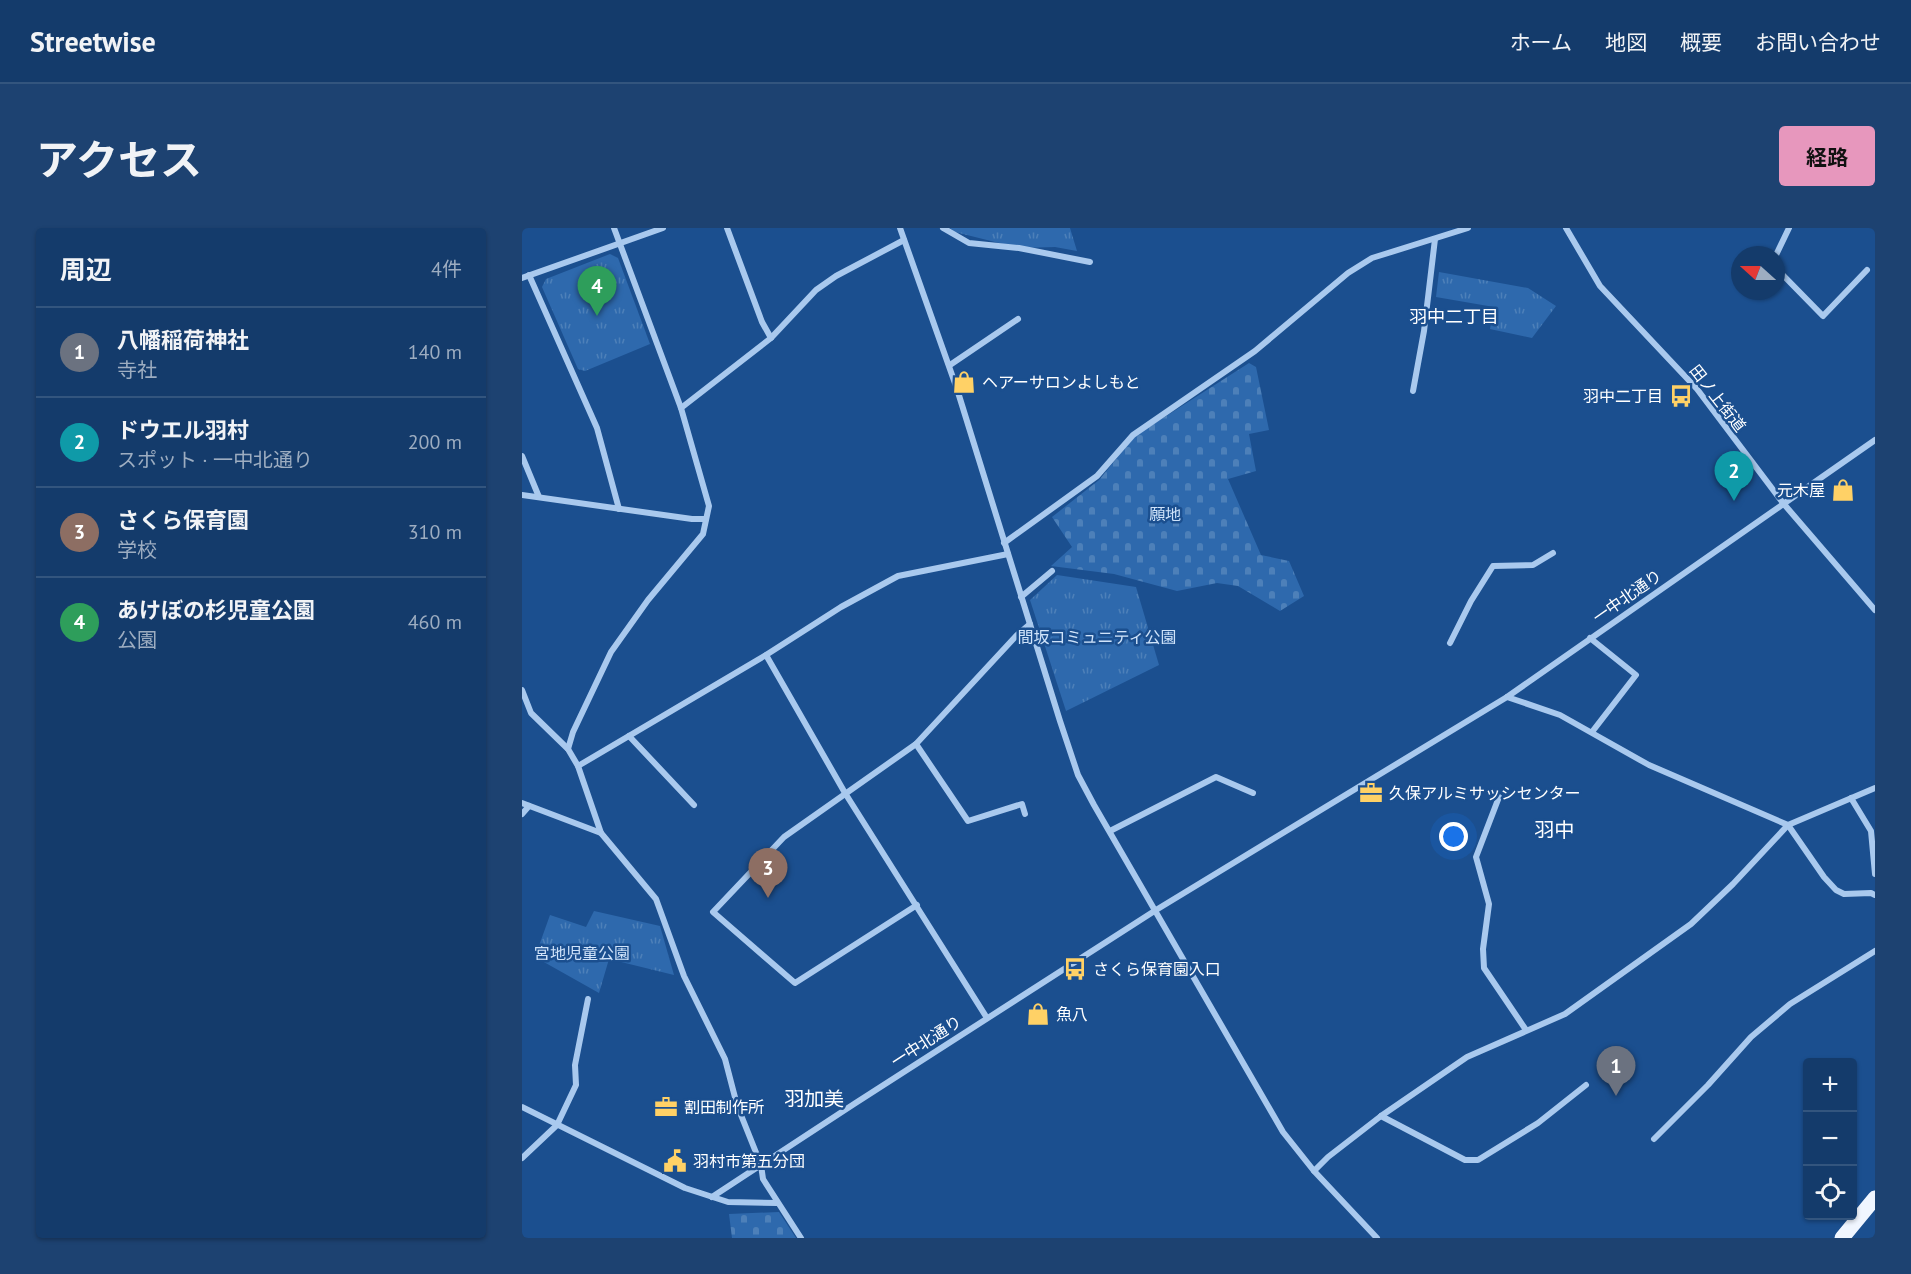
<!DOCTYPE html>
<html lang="ja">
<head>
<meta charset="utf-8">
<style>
  body { margin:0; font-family:"PT Sans","Noto Sans JP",sans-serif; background:#1d4271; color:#f1f3f6 }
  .controls { position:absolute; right:18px; bottom:18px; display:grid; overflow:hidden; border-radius:6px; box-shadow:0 2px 4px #0004 }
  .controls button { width:54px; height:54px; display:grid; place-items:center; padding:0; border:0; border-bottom:2px solid #33557e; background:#143b6b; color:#f1f3f6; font:30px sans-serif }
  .compass { position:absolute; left:1209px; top:18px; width:54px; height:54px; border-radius:50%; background:#143b6b; box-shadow:0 2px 4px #0004; rotate:291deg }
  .you { position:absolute; left:932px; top:609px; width:21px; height:21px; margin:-15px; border:4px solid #fff; border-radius:50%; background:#1a73e8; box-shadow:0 0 0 9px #1a73e833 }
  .badge { display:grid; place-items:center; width:39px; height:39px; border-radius:50%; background:#e797bd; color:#fff; font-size:20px; font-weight:700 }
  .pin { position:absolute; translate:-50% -50px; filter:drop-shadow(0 2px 3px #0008) }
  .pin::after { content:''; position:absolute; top:32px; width:21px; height:18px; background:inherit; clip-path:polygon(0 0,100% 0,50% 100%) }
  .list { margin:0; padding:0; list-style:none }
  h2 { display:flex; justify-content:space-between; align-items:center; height:78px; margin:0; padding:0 24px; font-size:26px }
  h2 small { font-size:20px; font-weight:400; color:#9dadc1 }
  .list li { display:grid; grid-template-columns:39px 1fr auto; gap:18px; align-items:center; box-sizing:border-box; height:90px; padding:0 24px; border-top:2px solid #33557e }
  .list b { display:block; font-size:22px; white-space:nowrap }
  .list p { margin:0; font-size:20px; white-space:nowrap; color:#9dadc1 }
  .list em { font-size:20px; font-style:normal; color:#9dadc1 }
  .icon { flex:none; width:33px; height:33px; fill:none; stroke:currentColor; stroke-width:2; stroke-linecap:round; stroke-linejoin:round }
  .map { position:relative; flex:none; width:1353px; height:1010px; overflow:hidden; border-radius:6px }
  header { display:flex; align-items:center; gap:36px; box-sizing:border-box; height:84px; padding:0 30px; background:#143b6b; border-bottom:2px solid #33557e }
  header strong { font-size:28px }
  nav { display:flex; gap:33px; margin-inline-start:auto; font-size:21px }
  .intro { display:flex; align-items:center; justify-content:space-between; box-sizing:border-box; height:144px; padding:0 36px }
  h1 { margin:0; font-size:42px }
  .button { padding:15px 27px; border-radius:6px; background:#e797bd; color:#111; font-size:21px; font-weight:700 }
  main { display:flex; gap:36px; padding:0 36px }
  aside { flex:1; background:#143b6b; border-radius:6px; box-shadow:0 2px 4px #0004 }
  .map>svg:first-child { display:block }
  .cemetery { fill:url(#cemetery-stones) }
  .park { fill:url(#park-tufts) }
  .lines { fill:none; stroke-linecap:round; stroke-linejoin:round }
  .minor { stroke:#a9c9ee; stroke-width:6 }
  .primary { stroke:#f0f6ff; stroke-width:15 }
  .labels { text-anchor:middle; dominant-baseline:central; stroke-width:5; stroke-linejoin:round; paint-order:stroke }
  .poi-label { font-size:16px; fill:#fff; stroke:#1b4f8f; text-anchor:start }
  .street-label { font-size:16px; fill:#fff; stroke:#1b4f8f }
  .park-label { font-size:16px; fill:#cfe3fa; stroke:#1b4f8f }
  .neighbourhood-label { font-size:18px; fill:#fff; stroke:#1b4f8f }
  .quarter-label { font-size:20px; fill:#fff; stroke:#1b4f8f }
</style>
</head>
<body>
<header>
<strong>Streetwise</strong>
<nav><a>ホーム</a><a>地図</a><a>概要</a><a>お問い合わせ</a></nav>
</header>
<div class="intro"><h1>アクセス</h1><a class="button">経路</a></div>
<main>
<aside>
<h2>周辺<small>4件</small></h2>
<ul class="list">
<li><span class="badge" style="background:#6b7280">1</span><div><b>八幡稲荷神社</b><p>寺社</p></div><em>140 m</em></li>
<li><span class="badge" style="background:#0f9aa8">2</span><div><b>ドウエル羽村</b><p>スポット · 一中北通り</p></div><em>200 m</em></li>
<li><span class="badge" style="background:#8d6e63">3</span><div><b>さくら保育園</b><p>学校</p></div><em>310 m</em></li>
<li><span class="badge" style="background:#2e9e5b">4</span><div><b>あけぼの杉児童公園</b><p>公園</p></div><em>460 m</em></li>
</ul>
</aside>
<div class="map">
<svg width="1353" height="1010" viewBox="0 0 1353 1010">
  <defs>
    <pattern id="cemetery-stones" width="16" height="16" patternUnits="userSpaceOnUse" patternTransform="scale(1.5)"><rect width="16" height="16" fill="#2e69ad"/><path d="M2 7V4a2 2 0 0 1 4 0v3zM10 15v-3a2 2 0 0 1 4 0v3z" fill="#4d80b9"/></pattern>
    <pattern id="park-tufts" width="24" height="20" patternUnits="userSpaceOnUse" patternTransform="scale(1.5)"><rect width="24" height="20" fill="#2e69ad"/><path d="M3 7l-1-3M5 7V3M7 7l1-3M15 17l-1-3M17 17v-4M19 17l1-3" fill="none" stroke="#4d80b9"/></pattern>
  </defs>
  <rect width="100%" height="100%" fill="#1b4f8f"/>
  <g class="cemetery">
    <path d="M 727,135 L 734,139 L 747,202 L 727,206 L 734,243 L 706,251 L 739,327 L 767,333 L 782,368 L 758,383 L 716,358 L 695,355 L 655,363 L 592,346 L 529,338 L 550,319 L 530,289 L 577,252 L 613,208 Z"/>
    <path d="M 257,984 L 274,1010 L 210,1010 L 207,986 Z"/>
  </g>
  <g class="park">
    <path d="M 428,0 L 548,0 L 555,23 L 533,19 L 497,20 L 433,4 Z"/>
    <path d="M 88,26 L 96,30 L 128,116 L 63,143 L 56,141 L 20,59 L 24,51 Z"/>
    <path d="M 917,44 L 1006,60 L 1034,78 L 1010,110 L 968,101 L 972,79 L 914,69 Z"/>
    <path d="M 535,347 L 614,359 L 637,437 L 544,483 L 508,372 Z"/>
    <path d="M 72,683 L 138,698 L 152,747 L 87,731 L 77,765 L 13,729 L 28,687 L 64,699 Z"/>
  </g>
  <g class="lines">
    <g class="minor">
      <path d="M 205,0 L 240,94 L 249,110"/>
      <path d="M 378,0 L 435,161 L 538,493 L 556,547 L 572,577 L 761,904 L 792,943 L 855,1010"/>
      <path d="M 421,0 L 447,15 L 497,20 L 568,34"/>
      <path d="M 1044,0 L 1078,58 L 1175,161 L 1261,275 L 1353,382"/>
      <path d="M 1254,27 L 1267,0"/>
      <path d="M 1254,40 L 1301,88 L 1345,42"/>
      <path d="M 7,47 L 75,200 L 97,281"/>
      <path d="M 0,50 L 141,0"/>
      <path d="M 428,137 L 496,91"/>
      <path d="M 891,163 L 902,103 L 913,11"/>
      <path d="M 159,180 L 249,110 L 294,62 L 314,48 L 382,12"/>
      <path d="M 0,228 L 17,269"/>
      <path d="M 0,267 L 170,291 L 184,291"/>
      <path d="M 482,315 L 575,248 L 611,207 L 733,123 L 826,45 L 850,30 L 946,0"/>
      <path d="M 499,369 L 530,343"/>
      <path d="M 1068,410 L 1114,447 L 1070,504"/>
      <path d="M 928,415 L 949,373 L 971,338 L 1011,337 L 1031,325"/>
      <path d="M 244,427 L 323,565 L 465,790"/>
      <path d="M 0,462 L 9,485 L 46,521 L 56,538 L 79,605 L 134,671 L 162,748 L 203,831 L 215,877 L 239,937 L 241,951 L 279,1010"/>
      <path d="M 985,469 L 1038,487 L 1127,537 L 1266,597 L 1302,649 L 1314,662 L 1322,666 L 1349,665 L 1353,667"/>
      <path d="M 107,508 L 172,577"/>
      <path d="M 394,516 L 446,593 L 500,576 L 503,586"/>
      <path d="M 46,521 L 51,504 L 89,424 L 126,372 L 181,306 L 187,278 L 159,180 L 92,0"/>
      <path d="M 56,538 L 244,427 L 319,379 L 376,348 L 486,326"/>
      <path d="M 977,569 L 954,629 L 967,676 L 961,721 L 962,740 L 1004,802"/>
      <path d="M 1329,570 L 1349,603 L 1353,646"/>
      <path d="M 0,575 L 79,605"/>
      <path d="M 0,586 L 7,578"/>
      <path d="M 588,603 L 694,549 L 731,565"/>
      <path d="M 395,677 L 273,755 L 191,684 L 262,609 L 394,516 L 495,407 L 508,396"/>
      <path d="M 0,879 L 163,960 L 206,974 L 255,975"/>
      <path d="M 859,888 L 943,932 L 956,932 L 1016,895 L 1064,857"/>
      <path d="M 1132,911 L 1186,857 L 1229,809 L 1268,776 L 1353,723"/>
      <path d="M 0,930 L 35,897 L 54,857 L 53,837 L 66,771"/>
      <path d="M 792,943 L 806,929 L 859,888 L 945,829 L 1043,786 L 1169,696 L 1211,656 L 1266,597 L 1353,560"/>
      <path d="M 190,969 L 332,876 L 634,682 L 985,469 L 1353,212"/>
    </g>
    <path class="primary" d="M 1320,1010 L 1353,970"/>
  </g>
  <defs>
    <g id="shop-bare" transform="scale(1.8)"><path d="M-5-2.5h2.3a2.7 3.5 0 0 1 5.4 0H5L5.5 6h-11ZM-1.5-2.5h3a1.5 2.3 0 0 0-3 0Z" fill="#ffd166" stroke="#1b4f8f" stroke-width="2.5" paint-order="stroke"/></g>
    <g id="bus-bare" transform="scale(1.8)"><path d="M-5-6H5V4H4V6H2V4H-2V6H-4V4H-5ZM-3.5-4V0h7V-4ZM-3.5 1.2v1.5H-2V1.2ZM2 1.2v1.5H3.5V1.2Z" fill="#ffd166" stroke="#1b4f8f" stroke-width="2.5" paint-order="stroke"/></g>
    <g id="office-bare" transform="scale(1.8)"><path d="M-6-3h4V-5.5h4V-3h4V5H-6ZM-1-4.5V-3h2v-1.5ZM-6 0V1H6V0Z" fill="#ffd166" stroke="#1b4f8f" stroke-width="2.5" paint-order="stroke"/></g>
    <g id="civic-bare" transform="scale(1.8)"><path d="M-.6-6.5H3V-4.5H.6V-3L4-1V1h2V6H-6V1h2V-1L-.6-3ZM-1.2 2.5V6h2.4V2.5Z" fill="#ffd166" stroke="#1b4f8f" stroke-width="2.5" paint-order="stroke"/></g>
  </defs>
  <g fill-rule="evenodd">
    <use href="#shop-bare" x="442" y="154"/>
    <use href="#bus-bare" x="1159" y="168"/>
    <use href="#shop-bare" x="1321" y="262"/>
    <use href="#office-bare" x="849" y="565"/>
    <use href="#bus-bare" x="553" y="741"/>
    <use href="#shop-bare" x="516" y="786"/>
    <use href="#office-bare" x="144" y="879"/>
    <use href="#civic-bare" x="153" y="933"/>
  </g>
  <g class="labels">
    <g class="poi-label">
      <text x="460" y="154">ヘアーサロンよしもと</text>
      <text x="1141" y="168" text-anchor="end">羽中二丁目</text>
      <text x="1303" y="262" text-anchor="end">元木屋</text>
      <text x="867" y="565">久保アルミサッシセンター</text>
      <text x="571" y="741">さくら保育園入口</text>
      <text x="534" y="786">魚八</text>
      <text x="162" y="879">割田制作所</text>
      <text x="171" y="933">羽村市第五分団</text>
    </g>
    <g class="street-label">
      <text transform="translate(1196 170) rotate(52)">田ノ上街道</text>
      <text transform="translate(1105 368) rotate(-35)">一中北通り</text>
      <text transform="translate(404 813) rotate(-33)">一中北通り</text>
    </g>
    <g class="park-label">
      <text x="643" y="286">願地</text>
      <text x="575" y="409">間坂コミュニティ公園</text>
      <text x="60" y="725">宮地児童公園</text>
    </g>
    <g class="neighbourhood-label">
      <text x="932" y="88">羽中二丁目</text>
    </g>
    <g class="quarter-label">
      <text x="1032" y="602">羽中</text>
      <text x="292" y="871">羽加美</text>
    </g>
  </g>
</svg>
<div class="controls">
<button>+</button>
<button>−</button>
<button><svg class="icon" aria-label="locate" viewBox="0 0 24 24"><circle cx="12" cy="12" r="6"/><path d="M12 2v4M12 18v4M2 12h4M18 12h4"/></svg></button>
</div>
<svg class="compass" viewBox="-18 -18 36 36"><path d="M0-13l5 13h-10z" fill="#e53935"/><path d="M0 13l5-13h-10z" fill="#9dadc1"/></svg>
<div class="you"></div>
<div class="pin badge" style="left:1094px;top:868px;background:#6b7280">1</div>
<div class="pin badge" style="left:1212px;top:273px;background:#0f9aa8">2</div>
<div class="pin badge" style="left:246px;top:670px;background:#8d6e63">3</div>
<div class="pin badge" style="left:75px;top:88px;background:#2e9e5b">4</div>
</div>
</main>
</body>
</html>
